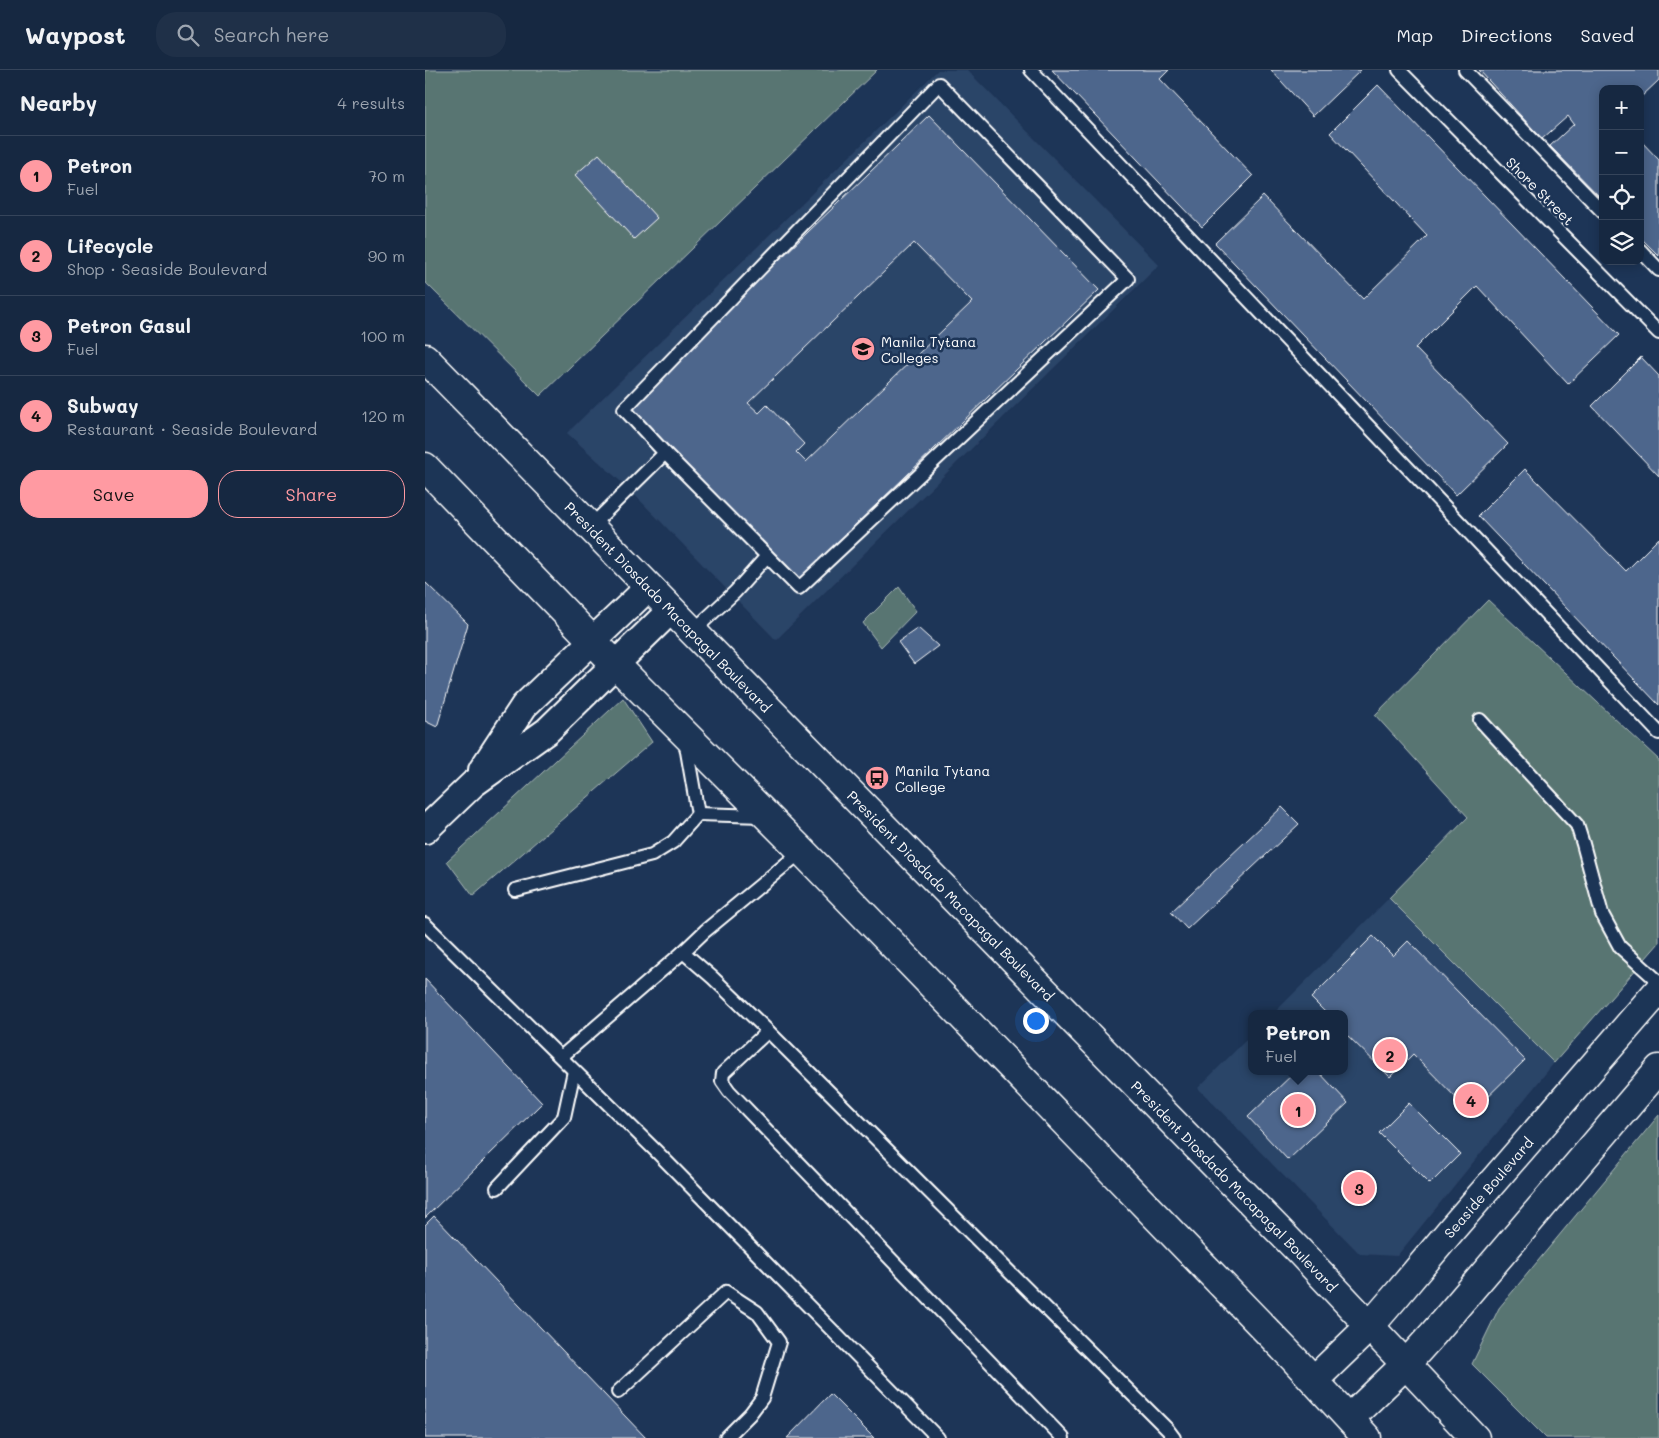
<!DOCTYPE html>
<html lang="en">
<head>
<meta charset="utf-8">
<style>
  body { margin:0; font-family:Mali,sans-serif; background:#1f3048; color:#f1f3f6 }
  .controls { position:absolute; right:15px; top:15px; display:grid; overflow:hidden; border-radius:10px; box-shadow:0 2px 12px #0003 }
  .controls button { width:45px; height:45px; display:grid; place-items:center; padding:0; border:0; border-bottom:1px solid #35445a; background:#162841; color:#f1f3f6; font:25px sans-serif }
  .you { position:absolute; left:610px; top:950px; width:18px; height:18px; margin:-12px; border:4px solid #fff; border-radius:50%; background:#1a73e8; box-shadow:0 0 0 8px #1a73e833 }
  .badge { display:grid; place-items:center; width:32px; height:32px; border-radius:50%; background:#ff9aa2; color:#111; font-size:16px; font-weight:700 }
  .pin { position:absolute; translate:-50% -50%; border:2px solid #fff; box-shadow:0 1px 5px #0006 }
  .popup { position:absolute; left:823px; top:940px; width:100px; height:65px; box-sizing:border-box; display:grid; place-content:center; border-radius:10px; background:#162841; filter:drop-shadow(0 1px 4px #0005); font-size:16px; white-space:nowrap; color:#9ea6b1 }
  .popup b { font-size:19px; color:#f1f3f6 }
  .popup::after { content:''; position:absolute; left:50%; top:100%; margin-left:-10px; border:10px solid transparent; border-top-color:#162841 }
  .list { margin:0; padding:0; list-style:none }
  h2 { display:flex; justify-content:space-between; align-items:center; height:65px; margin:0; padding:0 20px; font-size:21px }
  h2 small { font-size:16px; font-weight:400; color:#9ea6b1 }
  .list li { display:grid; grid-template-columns:32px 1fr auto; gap:15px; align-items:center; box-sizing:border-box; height:80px; padding:0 20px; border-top:1px solid #35445a }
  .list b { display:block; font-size:19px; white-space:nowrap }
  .list p { margin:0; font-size:16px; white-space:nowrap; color:#9ea6b1 }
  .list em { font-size:16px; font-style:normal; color:#9ea6b1 }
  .actions { display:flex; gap:10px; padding:15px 20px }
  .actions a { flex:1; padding:11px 0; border:1px solid #ff9aa2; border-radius:20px; text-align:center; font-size:18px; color:#ff9aa2 }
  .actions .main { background:#ff9aa2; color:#111 }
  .icon { flex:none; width:28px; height:28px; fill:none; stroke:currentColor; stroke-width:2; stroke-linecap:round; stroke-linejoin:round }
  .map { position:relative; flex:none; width:1234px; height:1368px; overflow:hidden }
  header { display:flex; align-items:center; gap:30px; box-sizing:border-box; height:70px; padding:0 25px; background:#162841; border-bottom:1px solid #35445a }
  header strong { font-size:24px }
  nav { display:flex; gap:28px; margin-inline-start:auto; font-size:18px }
  .search { width:350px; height:45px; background:#1f3048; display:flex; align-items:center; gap:12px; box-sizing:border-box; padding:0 18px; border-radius:20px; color:#9ea6b1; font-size:19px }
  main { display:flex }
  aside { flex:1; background:#162841 }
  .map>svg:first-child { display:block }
  .built { fill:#2c4467 }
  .green { fill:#597572; stroke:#acbab8 }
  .building { fill:#4e668c; stroke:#fff; fill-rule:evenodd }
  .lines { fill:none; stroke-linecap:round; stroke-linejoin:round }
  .lane-casing { stroke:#fff; stroke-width:16 }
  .street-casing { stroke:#fff; stroke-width:30 }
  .secondary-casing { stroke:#fff; stroke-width:31 }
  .lane { stroke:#1d3557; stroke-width:12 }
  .street { stroke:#1d3557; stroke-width:26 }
  .secondary { stroke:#1d3557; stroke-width:28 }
  .labels { text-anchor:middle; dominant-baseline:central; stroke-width:5; stroke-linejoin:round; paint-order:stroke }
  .street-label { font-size:14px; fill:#fff; stroke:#1d3557 }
  .poi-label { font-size:14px; fill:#fff; stroke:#1d3557; text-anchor:start }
</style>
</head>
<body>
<header>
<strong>Waypost</strong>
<div class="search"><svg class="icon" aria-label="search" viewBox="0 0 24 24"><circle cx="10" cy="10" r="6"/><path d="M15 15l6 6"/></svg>Search here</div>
<nav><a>Map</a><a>Directions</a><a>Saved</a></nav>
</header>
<main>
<aside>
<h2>Nearby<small>4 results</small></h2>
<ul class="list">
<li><span class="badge">1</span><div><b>Petron</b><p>Fuel</p></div><em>70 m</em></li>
<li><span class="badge">2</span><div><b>Lifecycle</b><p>Shop · Seaside Boulevard</p></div><em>90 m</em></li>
<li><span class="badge">3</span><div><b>Petron Gasul</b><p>Fuel</p></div><em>100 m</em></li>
<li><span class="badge">4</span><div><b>Subway</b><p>Restaurant · Seaside Boulevard</p></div><em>120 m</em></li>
</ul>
<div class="actions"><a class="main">Save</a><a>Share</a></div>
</aside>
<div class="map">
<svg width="1234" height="1368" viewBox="0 0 1234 1368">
  <rect width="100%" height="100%" fill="#1d3557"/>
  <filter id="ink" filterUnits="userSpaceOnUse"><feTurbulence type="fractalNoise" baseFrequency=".02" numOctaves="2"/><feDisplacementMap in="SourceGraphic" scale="10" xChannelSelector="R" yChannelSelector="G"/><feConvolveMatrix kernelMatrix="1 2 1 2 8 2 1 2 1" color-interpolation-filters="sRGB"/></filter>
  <g filter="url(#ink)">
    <g class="built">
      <path d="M 513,0 L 542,0 L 734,195 L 351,570 L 204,419 L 142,363 Z"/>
      <path d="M 964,828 L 1129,993 L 972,1186 L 935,1184 L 773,1018 L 827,964 L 827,1001 L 919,1001 L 919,944 L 848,944 Z"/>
    </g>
    <g class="green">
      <path d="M 0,0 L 452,0 L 115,326 L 0,212 Z"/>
      <path d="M 474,517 L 491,541 L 456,577 L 438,553 Z"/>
      <path d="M 1063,530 L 1234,690 L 1234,873 L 1129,993 L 964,828 L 1043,747 L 950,645 Z"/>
      <path d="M 198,628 L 227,672 L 48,826 L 22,791 Z"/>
      <path d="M 1234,1045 L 1234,1368 L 1121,1368 L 1047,1294 L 1074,1238 Z"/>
    </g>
    <g class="building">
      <path d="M 627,0 L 744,0 L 735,9 L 828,106 L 777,157 Z"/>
      <path d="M 846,0 L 936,0 L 888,46 Z"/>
      <path d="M 1054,0 L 1234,0 L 1234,10 L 1215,28 L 1215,19 L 1178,19 L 1178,130 L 1125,76 L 1149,54 L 1143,46 L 1117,69 Z"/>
      <path d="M 953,15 L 1194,265 L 1143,314 L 1052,216 L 990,278 L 1083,374 L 1031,425 L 790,173 L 838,126 L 938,229 L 1002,166 L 905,63 Z"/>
      <path d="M 504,45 L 674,220 L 369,514 L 200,339 ZM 489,173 L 547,232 L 381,392 L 371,382 L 379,374 L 342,335 L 334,343 L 323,333 Z"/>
      <path d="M 1215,70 L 1234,90 L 1234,186 L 1215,167 Z"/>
      <path d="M 174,84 L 232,148 L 209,169 L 150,105 Z"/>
      <path d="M 1216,287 L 1234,306 L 1234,406 L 1167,336 Z"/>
      <path d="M 1100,399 L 1201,501 L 1234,468 L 1234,635 L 1053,446 Z"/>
      <path d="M 0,512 L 43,554 L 12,657 L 0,651 Z"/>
      <path d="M 493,558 L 513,576 L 489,594 L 473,572 Z"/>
      <path d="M 857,737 L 874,754 L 762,859 L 746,842 Z"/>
      <path d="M 948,866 L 968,886 L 983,871 L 1100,990 L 1046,1043 L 988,984 L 965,1007 L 919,962 L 919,944 L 902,944 L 886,928 Z"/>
      <path d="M 0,909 L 117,1033 L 0,1148 Z"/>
      <path d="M 871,1001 L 893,1001 L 923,1033 L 863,1090 L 823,1047 Z"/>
      <path d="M 984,1033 L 1035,1084 L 1005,1114 L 954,1063 Z"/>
      <path d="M 9,1146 L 221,1368 L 0,1368 L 0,1155 Z"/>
      <path d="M 405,1324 L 449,1368 L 362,1368 Z"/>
    </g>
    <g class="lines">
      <g class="lane-casing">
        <g id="lane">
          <path d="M 606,0 L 1234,663"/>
          <path d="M 974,0 L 1234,263"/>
          <path d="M 1040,0 L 1178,142"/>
          <path d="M 514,14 L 703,209 L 374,518 L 240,383 L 199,339 Z"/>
          <path d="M 1215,180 L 1234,200"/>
          <path d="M 165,457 L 240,383"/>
          <path d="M 267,562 L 310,522 L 342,486"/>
          <path d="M 1055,650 L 1152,755 L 1158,774 L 1177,844 L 1195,877 L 1234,912"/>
          <path d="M 260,670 L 273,744"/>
          <path d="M 273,744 L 338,746"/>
          <path d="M 377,781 L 280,861 L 258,882 L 288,908 L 343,961 L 743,1360 L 749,1368"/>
          <path d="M 90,820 L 227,785 L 248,772 L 273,744"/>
          <path d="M 0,854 L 231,1081 L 513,1368"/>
          <path d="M 343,961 L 298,1003 L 297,1011 L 304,1021 L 638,1368"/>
          <path d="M 136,987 L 258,882"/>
          <path d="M 72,1118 L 139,1047 L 149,1001"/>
          <path d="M 193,1322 L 301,1222 L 332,1242 L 354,1272 L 337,1328 L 325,1344 L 301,1368"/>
        </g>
      </g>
      <g class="street-casing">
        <g id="street">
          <path d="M 57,700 L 99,636 L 224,517"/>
          <path d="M 0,760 L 48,714 L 122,661 L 246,540"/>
        </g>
      </g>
      <g class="secondary-casing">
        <g id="secondary">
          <path id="s1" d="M 0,288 L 875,1182 L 1050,1368"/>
          <path d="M 0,397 L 190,594 L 377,781 L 869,1289 L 942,1368"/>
          <path id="s2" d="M 889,1310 L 945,1256 L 970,1227 L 1027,1159 L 1234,920"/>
          <path d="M 925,1348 L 981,1294 L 1008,1264 L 1234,999"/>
        </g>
      </g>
      <use href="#lane" class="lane"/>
      <use href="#street" class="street"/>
      <use href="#secondary" class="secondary"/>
    </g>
  </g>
  <defs>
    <g id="university-disc" transform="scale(1.25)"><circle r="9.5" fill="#ff9aa2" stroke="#1d3557"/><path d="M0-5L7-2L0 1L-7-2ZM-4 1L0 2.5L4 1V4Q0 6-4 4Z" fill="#111"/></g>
    <g id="bus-disc" transform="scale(1.25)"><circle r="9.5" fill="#ff9aa2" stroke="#1d3557"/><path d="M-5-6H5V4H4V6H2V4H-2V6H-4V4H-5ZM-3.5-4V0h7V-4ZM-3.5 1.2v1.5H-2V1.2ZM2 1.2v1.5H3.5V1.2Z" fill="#111"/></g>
  </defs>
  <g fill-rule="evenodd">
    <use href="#university-disc" x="438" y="279"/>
    <use href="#bus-disc" x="452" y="708"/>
  </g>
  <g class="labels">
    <g class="street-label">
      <text transform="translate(1115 121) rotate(45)">Shore Street</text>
      <text stroke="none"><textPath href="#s1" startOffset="348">President Diosdado Macapagal Boulevard</textPath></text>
      <text stroke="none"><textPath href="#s1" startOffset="752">President Diosdado Macapagal Boulevard</textPath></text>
      <text stroke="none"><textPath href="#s1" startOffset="1158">President Diosdado Macapagal Boulevard</textPath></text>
      <text stroke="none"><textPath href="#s2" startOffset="260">Seaside Boulevard</textPath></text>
    </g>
    <g class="poi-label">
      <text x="456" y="271">Manila Tytana<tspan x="456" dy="16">Colleges</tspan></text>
      <text x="470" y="700">Manila Tytana<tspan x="470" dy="16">College</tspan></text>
    </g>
  </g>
</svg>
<div class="controls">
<button>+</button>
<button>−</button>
<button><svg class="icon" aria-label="locate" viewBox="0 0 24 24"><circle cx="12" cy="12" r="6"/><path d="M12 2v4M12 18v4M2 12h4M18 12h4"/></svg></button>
<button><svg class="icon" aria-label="layers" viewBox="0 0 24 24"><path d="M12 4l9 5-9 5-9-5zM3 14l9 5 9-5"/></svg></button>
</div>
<div class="you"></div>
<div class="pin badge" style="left:873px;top:1040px">1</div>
<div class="popup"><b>Petron</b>Fuel</div>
<div class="pin badge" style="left:965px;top:985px">2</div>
<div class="pin badge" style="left:934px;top:1118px">3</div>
<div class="pin badge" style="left:1046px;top:1030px">4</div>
</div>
</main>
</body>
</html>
